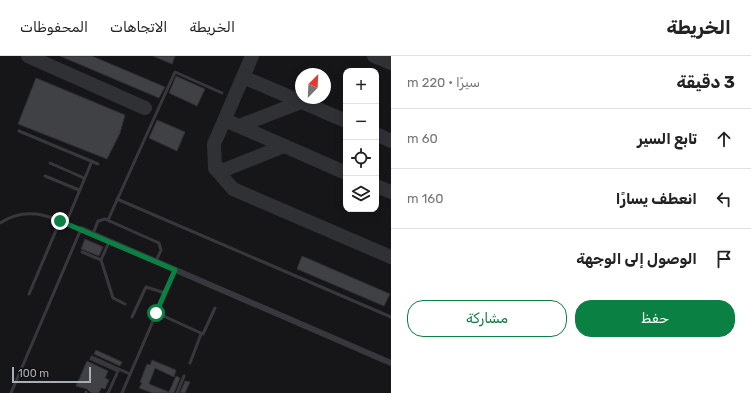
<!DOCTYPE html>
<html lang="ar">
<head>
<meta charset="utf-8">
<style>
  body { margin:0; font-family:Rubik,"Noto Naskh Arabic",sans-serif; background:#f2f2f2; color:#222; direction:rtl }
  .controls { position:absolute; right:12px; top:12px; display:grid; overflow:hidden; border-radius:8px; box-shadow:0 2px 10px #0003 }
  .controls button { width:36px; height:36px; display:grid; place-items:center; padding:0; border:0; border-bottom:1px solid #e0e0e0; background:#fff; color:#222; font:20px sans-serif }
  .compass { position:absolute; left:295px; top:12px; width:36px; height:36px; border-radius:50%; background:#fff; box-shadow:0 2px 10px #0003; rotate:24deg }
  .scale { position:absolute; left:12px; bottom:10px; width:79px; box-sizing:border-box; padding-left:4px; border:2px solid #a8adb8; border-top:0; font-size:11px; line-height:14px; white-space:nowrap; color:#a8adb8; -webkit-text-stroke:3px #111113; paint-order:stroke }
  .stop { position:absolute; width:12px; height:12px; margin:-9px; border:3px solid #0b8043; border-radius:50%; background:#fff }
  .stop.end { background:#0b8043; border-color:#fff; box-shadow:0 1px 4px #0008 }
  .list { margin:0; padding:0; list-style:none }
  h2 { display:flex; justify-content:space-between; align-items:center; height:52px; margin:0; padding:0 16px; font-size:17px }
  h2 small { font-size:13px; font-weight:400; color:#767676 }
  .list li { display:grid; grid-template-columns:26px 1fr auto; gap:12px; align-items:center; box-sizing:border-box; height:60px; padding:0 16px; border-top:1px solid #e0e0e0 }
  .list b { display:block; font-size:15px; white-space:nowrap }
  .list em { font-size:13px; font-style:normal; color:#767676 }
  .actions { display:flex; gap:8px; padding:12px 16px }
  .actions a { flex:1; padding:9px 0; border:1px solid #0b8043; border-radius:16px; text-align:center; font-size:14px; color:#0b8043 }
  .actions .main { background:#0b8043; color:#fff }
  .icon { flex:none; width:22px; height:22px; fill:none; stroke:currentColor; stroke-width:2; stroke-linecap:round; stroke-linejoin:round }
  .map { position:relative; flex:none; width:391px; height:337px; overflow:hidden; direction:ltr }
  header { display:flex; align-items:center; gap:24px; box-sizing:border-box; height:56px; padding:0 20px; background:#fff; border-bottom:1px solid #e0e0e0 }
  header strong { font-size:19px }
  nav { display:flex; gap:22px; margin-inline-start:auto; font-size:14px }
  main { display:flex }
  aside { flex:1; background:#fff }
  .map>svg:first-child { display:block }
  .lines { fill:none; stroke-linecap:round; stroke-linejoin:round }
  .taxiway { stroke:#303135; stroke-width:14 }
  .building { fill:#404145; stroke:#303034 }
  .service { stroke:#37383d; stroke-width:3 }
  .minor { stroke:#37383d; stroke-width:6 }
  .route { stroke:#0b8043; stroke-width:5 }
</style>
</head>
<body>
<header>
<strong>الخريطة</strong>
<nav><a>الخريطة</a><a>الاتجاهات</a><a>المحفوظات</a></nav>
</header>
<main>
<aside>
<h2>3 دقيقة<small>سيرًا · 220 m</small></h2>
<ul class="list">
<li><svg class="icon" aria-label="ahead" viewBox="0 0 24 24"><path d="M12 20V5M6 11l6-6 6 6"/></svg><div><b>تابع السير</b></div><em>60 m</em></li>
<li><svg class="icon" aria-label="left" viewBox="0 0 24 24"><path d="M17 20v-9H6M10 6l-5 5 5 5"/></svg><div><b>انعطف يسارًا</b></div><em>160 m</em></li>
<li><svg class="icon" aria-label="arrive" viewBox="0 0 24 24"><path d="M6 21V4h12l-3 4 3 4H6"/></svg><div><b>الوصول إلى الوجهة</b></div></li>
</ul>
<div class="actions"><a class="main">حفظ</a><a>مشاركة</a></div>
</aside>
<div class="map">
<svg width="391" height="337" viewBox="0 0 391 337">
  <rect width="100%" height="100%" fill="#161618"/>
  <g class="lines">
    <g class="taxiway">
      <path d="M 28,0 L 145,52"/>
      <path d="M 252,0 L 214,88 L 215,112 L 233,133 L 391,201"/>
      <path d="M 374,0 L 391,7"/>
      <path d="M 243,21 L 346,65"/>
      <path d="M 225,64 L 346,117"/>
      <path d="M 239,70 L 301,46"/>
      <path d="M 376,78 L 391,85"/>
      <path d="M 215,112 L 224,114 L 284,90"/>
      <path d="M 376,130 L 391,136"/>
    </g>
  </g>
  <g class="building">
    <path d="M 60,0 L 92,0 L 165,31 L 159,42 Z"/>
    <path d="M 153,0 L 175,0 L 172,8 Z"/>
    <path d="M 176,20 L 205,33 L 197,50 L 169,37 Z"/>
    <path d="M 36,22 L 125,59 L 120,77 L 107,103 L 18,68 Z"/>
    <path d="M 157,64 L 185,76 L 177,95 L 149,82 Z"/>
    <path d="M 85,183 L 103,191 L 99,200 L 81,193 Z"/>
    <path d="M 302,200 L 390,238 L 384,250 L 297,213 Z"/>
    <path d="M 96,294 L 122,306 L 120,310 L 94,298 Z"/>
    <path d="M 152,304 L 176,314 L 174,321 L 155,312 L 149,328 L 169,336 L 176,320 L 180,322 L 174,337 L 152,337 L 139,332 L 142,327 L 140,326 L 147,308 L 150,309 Z"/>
    <path d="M 87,305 L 108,315 L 105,322 L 109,324 L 105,333 L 101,332 L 99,337 L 91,337 L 87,333 L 76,330 Z"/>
    <path d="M 185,325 L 190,326 L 185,337 L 180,337 Z"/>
  </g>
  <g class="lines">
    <g class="service">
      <path d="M 19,75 L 98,108"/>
      <path d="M 50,107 L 84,122"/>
      <path d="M 45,120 L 79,134"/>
      <path d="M 117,143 L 391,261"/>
      <path d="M 108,164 L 175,16 L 222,37"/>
      <path d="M 0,167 C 29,148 53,162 81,173 L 11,337"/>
      <path d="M 66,167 L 92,105"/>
      <path d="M 93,178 L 98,165 L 105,163 L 159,187 L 161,194 L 156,205"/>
      <path d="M 82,196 L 101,204 L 113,242 L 125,248"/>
      <path d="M 101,204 L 109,186"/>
      <path d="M 29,238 L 60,165"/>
      <path d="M 157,257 L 203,278 L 215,252"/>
      <path d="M 132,261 L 146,231 L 165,237"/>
      <path d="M 190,307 L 201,278"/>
      <path d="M 118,315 L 91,303 L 92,301 L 130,318"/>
      <path d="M 86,337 L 86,336"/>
      <path d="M 108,337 L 118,315"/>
      <path d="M 122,337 L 175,214"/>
      <path d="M 177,337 L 184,320"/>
    </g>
    <path class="minor" d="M 81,173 L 391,307"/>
  </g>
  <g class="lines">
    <path class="route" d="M 60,165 L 175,214 L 156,257"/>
  </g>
</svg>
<div class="controls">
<button>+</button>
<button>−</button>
<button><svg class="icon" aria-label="locate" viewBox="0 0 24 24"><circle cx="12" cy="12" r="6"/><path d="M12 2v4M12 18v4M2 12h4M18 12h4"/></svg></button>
<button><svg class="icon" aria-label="layers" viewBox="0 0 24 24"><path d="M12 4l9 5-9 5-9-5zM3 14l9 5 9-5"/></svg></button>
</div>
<svg class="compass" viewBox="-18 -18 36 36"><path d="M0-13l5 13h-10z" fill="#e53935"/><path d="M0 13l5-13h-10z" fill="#767676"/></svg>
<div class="scale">100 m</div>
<div class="stop" style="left:156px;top:257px"></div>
<div class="stop end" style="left:60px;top:165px"></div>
</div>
</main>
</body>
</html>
